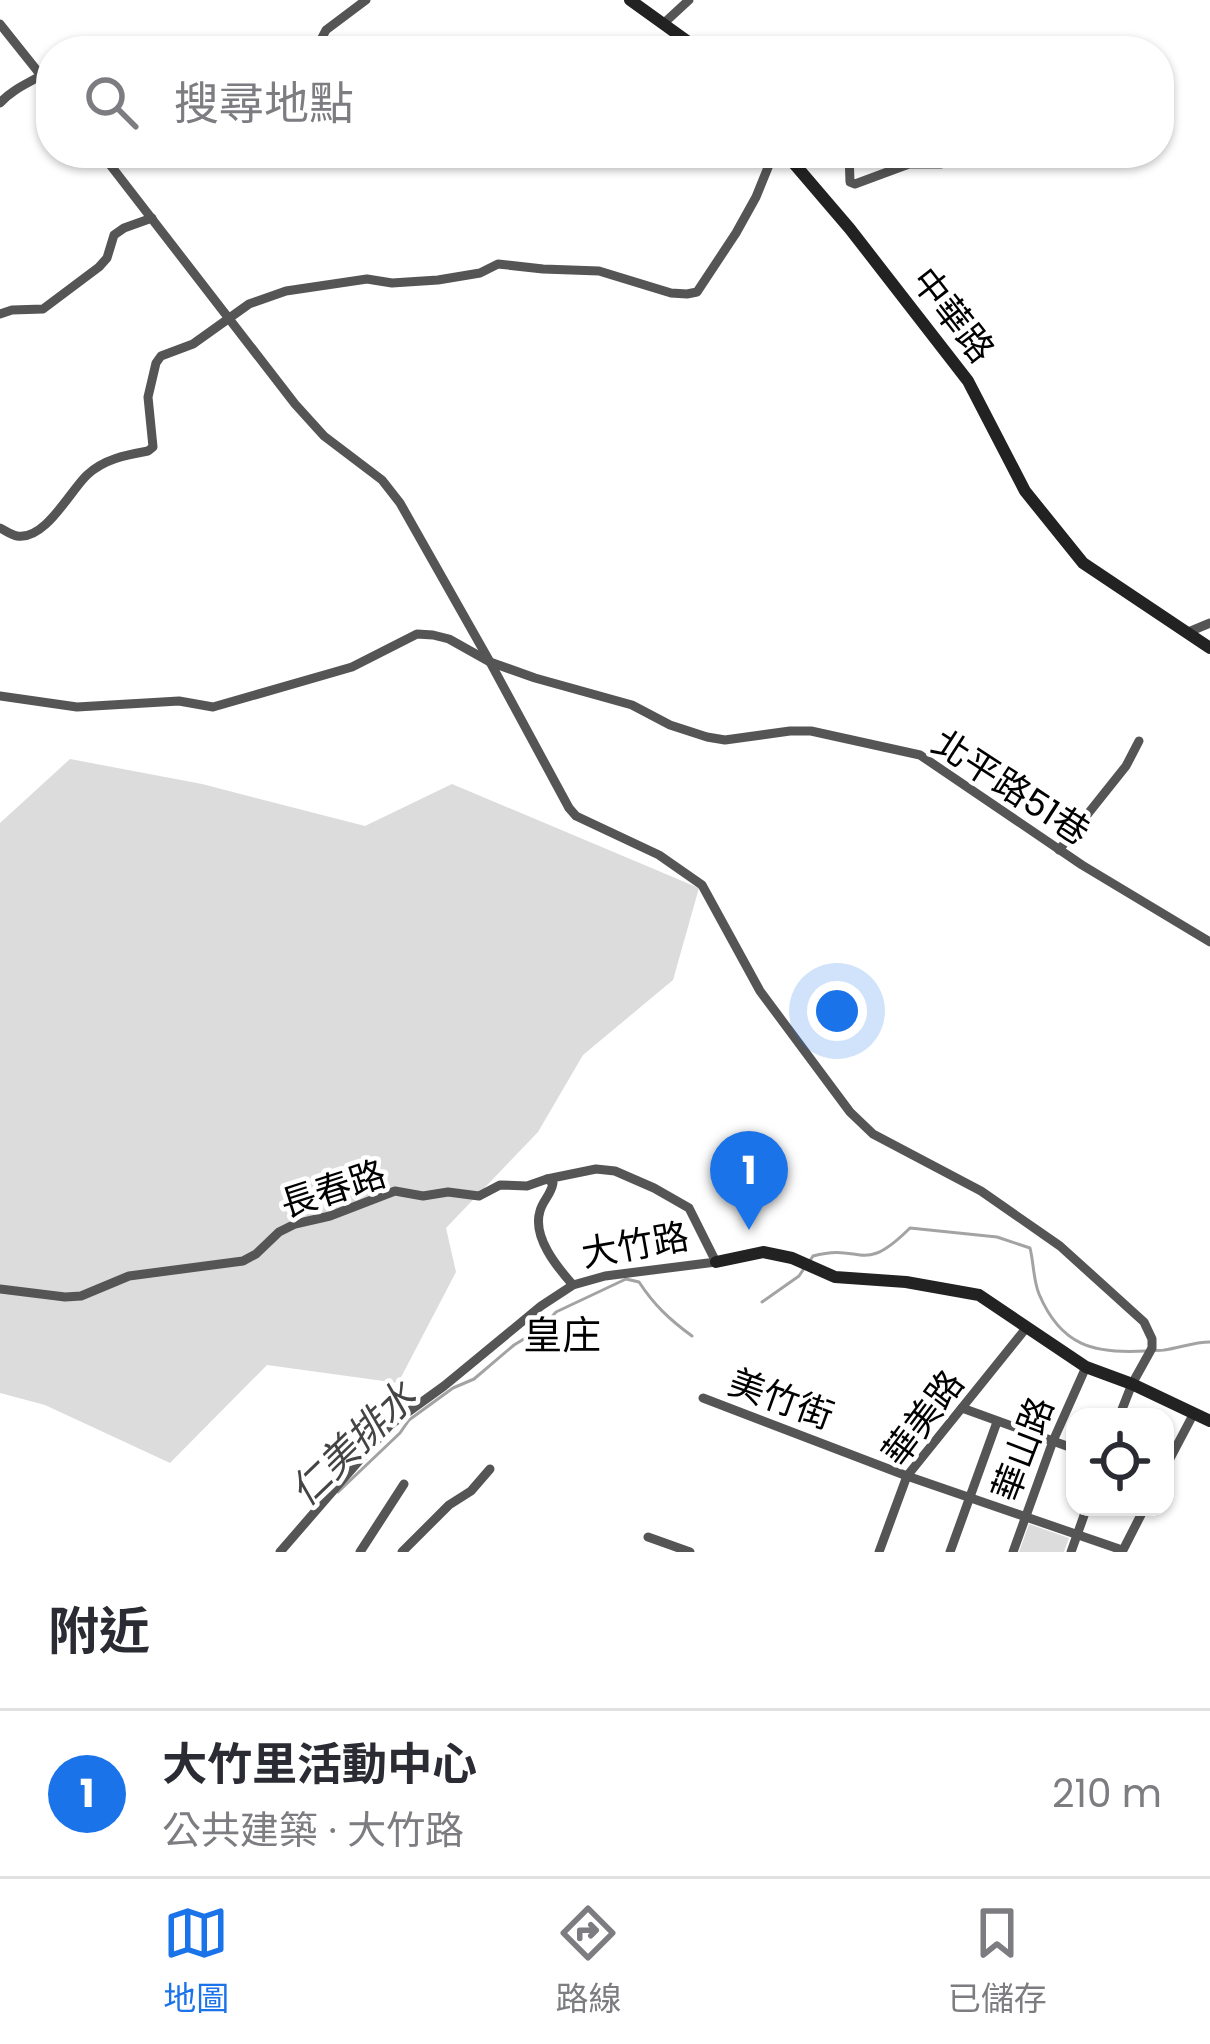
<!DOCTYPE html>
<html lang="zh-TW">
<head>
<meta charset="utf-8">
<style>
  body { margin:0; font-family:Poppins,"Noto Sans TC",sans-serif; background:#f2f2f3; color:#2b2b33 }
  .controls { position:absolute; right:36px; bottom:36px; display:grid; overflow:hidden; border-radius:24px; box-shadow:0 3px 9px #0004 }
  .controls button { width:108px; height:108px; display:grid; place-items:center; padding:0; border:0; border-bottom:3px solid #e1e1e2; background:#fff; color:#2b2b33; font:60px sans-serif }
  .you { position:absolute; left:837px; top:1011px; width:42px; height:42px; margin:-30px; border:9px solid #fff; border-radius:50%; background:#1a73e8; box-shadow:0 0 0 18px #1a73e833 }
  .badge { display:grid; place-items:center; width:78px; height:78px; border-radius:50%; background:#1a73e8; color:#fff; font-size:39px; font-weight:700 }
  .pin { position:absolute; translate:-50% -99px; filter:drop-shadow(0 3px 6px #0008) }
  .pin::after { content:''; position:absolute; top:63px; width:42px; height:36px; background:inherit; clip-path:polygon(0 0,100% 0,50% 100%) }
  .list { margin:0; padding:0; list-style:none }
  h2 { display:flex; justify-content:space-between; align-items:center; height:156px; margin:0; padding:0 48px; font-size:51px }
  h2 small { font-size:39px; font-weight:400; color:#7c7c81 }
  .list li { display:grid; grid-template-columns:78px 1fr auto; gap:36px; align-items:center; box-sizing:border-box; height:168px; padding:0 48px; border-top:3px solid #e1e1e2 }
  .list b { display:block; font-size:45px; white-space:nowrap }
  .list p { margin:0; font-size:39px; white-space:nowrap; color:#7c7c81 }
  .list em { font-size:39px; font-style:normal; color:#7c7c81 }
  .icon { flex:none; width:66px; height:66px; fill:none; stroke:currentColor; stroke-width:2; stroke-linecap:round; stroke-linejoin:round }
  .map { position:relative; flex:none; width:1210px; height:1552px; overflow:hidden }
  .search { position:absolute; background:#fff; box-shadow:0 3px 9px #0004; left:36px; right:36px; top:36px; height:132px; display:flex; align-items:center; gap:30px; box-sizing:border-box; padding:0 42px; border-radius:48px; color:#7c7c81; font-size:45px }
  .sheet { height:324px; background:#fff }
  nav { display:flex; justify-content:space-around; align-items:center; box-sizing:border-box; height:168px; border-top:3px solid #e1e1e2; background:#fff; font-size:33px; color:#7c7c81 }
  nav a { display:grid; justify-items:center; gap:6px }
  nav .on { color:#1a73e8 }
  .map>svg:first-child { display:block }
  .green { fill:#dcdcdc }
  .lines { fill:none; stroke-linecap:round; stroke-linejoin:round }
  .stream { stroke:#a3a3a3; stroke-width:3 }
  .street { stroke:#555; stroke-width:9 }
  .secondary { stroke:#222; stroke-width:12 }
  .labels { text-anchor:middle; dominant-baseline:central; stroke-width:9; stroke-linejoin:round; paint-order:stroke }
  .street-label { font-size:36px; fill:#000; stroke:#fff }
  .neighbourhood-label { font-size:39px; fill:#000; stroke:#fff }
  .water-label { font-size:39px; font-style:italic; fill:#444; stroke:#fff }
</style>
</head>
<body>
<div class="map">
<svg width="1210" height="1552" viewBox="0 0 1210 1552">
  <rect width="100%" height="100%" fill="#fff"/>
  <g class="green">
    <path d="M 70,759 L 202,784 L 365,826 L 452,784 L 699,888 L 673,980 L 583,1055 L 538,1132 L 446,1228 L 456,1272 L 398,1383 L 267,1365 L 170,1463 L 45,1405 L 0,1393 L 0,823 Z"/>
    <path d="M 1029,1524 L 1069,1538 L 1064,1552 L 1019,1552 Z"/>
  </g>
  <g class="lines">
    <g class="stream">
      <path d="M 809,1262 L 813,1256 C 863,1242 861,1277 910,1228 L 997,1237 L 1030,1248 C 1034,1264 1033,1279 1039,1294 C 1061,1346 1094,1354 1145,1351 C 1147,1350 1162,1351 1164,1350 C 1180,1348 1193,1342 1210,1342"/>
      <path d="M 762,1302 L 799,1276 L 803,1270"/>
      <path d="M 338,1492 L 400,1433 L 409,1420 L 453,1388 L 474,1379 L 514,1345 L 542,1328 L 556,1312 L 626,1279 L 639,1282 C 654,1305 670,1320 692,1336"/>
    </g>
    <g class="street">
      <path d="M 0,24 L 51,88"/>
      <path d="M 663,24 L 689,0"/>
      <path d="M 120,51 L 124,44 L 132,42 L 183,51"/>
      <path d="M 315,51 L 326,30 L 366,0"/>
      <path d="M 0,103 C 14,87 35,81 51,69"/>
      <path d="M 101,153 L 295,404 L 324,436 L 382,480 L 400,503 L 490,662 L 569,808 L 576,816 L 659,855 L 702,885 L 760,991 L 850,1112 L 873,1134 L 981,1191 L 1060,1246 L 1144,1322 L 1152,1339 L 1152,1348 L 1132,1384 L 1119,1417"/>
      <path d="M 849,153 L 850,182 L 855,184 L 909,164 L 941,164"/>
      <path d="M 0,314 L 12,310 L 43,309 L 99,267 L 107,258 L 114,235 L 124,228 L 152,218"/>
      <path d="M 0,528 C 6,531 11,535 17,536 C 45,541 70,491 87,475 C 104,459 126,455 148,451 L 153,447 L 148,397 L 156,363 L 161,356 L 193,344 L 249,304 L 286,291 L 367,279 L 392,283 L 438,280 L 480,273 L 498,264 L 543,269 L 599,271 L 671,293 L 687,294 L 697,292 L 736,233 L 756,197 L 771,160 L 777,153"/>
      <path d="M 1186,633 L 1210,623"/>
      <path d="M 0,696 L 77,707 L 179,701 L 213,707 L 352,667 L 417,634 L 433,635 L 449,639 L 490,662 L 535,678 L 632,705 L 670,725 L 707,737 L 725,740 L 790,731 L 811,731 L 920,755 L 1082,865 L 1210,942"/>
      <path d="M 1059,850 L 1126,766 L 1139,741"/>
      <path d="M 0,1289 L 65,1297 L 81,1296 L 129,1276 L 243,1261 L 256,1254 L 279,1232 L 295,1224 L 330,1216 L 395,1191 L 423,1196 L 448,1192 L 479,1196 L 500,1185 L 527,1186 L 547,1179 L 553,1183 C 551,1195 543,1200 540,1211 C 532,1237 557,1267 573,1285"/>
      <path d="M 703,1398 L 907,1476 L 1122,1550"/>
      <path d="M 962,1408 L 1075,1449"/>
      <path d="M 1165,1468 L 1194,1413"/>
      <path d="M 648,1537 L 690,1552"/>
      <path d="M 280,1552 L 390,1425 L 444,1386 L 541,1306 L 573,1285 L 605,1276 L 716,1262 L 689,1208 L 654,1188 L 615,1171 L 596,1169 L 547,1179"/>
      <path d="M 360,1552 L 404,1484"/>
      <path d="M 402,1552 L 449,1505 L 471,1491 L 490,1469"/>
      <path d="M 879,1552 L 907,1476 L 1027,1327"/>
      <path d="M 950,1552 L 997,1422"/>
      <path d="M 1013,1552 L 1053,1441 L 1086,1367"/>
      <path d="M 1071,1552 L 1087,1507"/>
      <path d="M 1122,1552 L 1145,1507"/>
    </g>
    <g class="secondary">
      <path d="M 630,0 L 701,51"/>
      <path d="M 785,153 L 850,229 L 968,381 L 1025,491 L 1083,563 L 1210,648"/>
      <path d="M 716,1262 L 763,1252 L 792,1258 L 835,1277 L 906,1282 L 979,1295 L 1086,1367 L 1132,1384 L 1210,1421"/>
    </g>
  </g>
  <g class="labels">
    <g class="street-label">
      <text transform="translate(953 315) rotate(52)">中華路</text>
      <text transform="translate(1011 787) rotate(33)">北平路51巷</text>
      <text transform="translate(333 1189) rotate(-18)">長春路</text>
      <text transform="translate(635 1245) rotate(-10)">大竹路</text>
      <text transform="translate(781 1399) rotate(20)">美竹街</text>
      <text transform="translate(923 1418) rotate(-53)">華美路</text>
      <text transform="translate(1023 1449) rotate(-69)">華山路</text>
    </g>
    <g class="neighbourhood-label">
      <text x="562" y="1335">皇庄</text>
    </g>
    <g class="water-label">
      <text transform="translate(353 1444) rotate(-44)">仁美排水</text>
    </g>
  </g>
</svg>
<div class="controls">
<button><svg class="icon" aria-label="locate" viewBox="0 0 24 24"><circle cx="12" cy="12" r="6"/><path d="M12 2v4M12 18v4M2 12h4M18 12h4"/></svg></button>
</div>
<div class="you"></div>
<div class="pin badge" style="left:749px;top:1230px">1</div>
<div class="search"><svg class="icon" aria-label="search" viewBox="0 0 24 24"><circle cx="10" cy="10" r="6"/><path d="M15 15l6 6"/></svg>搜尋地點</div>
</div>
<section class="sheet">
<h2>附近<small></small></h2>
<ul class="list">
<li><span class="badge">1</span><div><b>大竹里活動中心</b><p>公共建築 · 大竹路</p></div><em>210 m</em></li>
</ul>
</section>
<nav>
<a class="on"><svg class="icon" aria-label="map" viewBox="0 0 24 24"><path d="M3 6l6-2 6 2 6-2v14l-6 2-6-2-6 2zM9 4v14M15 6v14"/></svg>地圖</a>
<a><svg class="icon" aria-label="directions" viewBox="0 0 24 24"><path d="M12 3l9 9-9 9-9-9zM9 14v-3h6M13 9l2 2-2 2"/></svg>路線</a>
<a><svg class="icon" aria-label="saved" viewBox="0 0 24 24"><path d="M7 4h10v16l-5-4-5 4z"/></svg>已儲存</a>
</nav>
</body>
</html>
